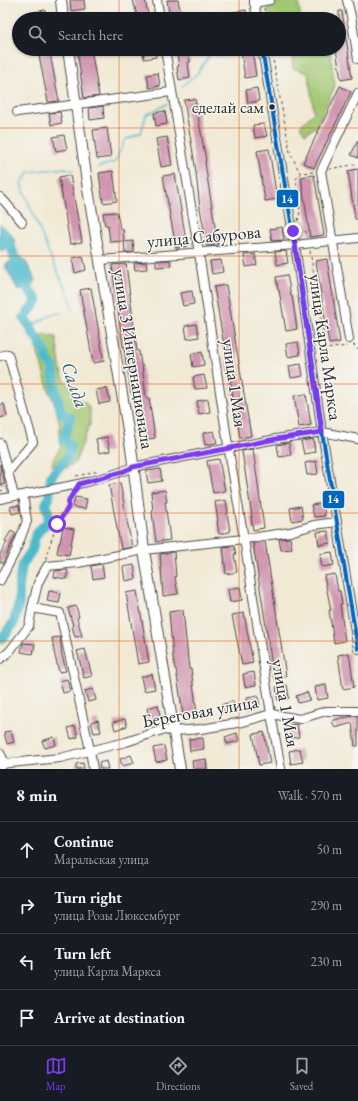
<!DOCTYPE html>
<html lang="en">
<head>
<meta charset="utf-8">
<style>
  body { margin:0; font-family:"EB Garamond",serif; background:#20242c; color:#f1f3f6 }
  .stop { position:absolute; width:12px; height:12px; margin:-9px; border:3px solid #7c3aed; border-radius:50%; background:#fff }
  .stop.end { background:#7c3aed; border-color:#fff; box-shadow:0 1px 4px #0008 }
  .list { margin:0; padding:0; list-style:none }
  h2 { display:flex; justify-content:space-between; align-items:center; height:52px; margin:0; padding:0 16px; font-size:17px }
  h2 small { font-size:13px; font-weight:400; color:#9ea1a6 }
  .list li { display:grid; grid-template-columns:26px 1fr auto; gap:12px; align-items:center; box-sizing:border-box; height:56px; padding:0 16px; border-top:1px solid #363941 }
  .list b { display:block; font-size:15px; white-space:nowrap }
  .list p { margin:0; font-size:13px; white-space:nowrap; color:#9ea1a6 }
  .list em { font-size:13px; font-style:normal; color:#9ea1a6 }
  .icon { flex:none; width:22px; height:22px; fill:none; stroke:currentColor; stroke-width:2; stroke-linecap:round; stroke-linejoin:round }
  .map { position:relative; flex:none; width:358px; height:769px; overflow:hidden }
  .search { position:absolute; background:#171b24; box-shadow:0 1px 3px #0004; left:12px; right:12px; top:12px; height:44px; display:flex; align-items:center; gap:10px; box-sizing:border-box; padding:0 14px; border-radius:22px; color:#9ea1a6; font-size:15px }
  .sheet { height:276px; background:#171b24 }
  nav { display:flex; justify-content:space-around; align-items:center; box-sizing:border-box; height:56px; border-top:1px solid #363941; background:#171b24; font-size:11px; color:#9ea1a6 }
  nav a { display:grid; justify-items:center; gap:2px }
  nav .on { color:#7c3aed }
  .map>svg:first-child { display:block }
  .green { fill:#a3c873; stroke:#677a4f }
  .water { fill:#4fb9cc; stroke:#3d727c }
  .lines { fill:none; stroke-linecap:round; stroke-linejoin:round }
  .stream { stroke:#4fb9cc; stroke-width:1.5 }
  .river { stroke:#4fb9cc; stroke-width:10 }
  .building { fill:#d094af }
  .minor-casing { stroke:#494844; stroke-width:10 }
  .major-casing { stroke:#494844; stroke-width:12 }
  .path { stroke:#494844; stroke-width:1; stroke-dasharray:3 3; stroke-linecap:butt }
  .minor { stroke:#fff; stroke-width:8 }
  .major { stroke:#fff; stroke-width:10 }
  .bus-1-casing { stroke:#f6f6f2; stroke-width:7 }
  .bus-1 { stroke:#0065bd; stroke-width:4 }
  .route { stroke:#7c3aed; stroke-width:5 }
  .grid { fill:none; stroke:#df570e; stroke-width:1; stroke-opacity:0.55 }
  .bus-dot { fill:#2b2b2b; stroke:#f6f6f2; stroke-width:1.5 }
  .labels { text-anchor:middle; dominant-baseline:central; stroke-width:3; stroke-linejoin:round; paint-order:stroke }
  .bus-label { font-size:17px; fill:#2b2b2b; stroke:#f6f6f2; text-anchor:end }
  .street-label { font-size:18px; fill:#2b2b2b; stroke:#f6f6f2 }
  .water-label { font-size:19px; font-style:italic; fill:#385d63; stroke:#f6f6f2 }
  .line-badge { stroke:#f6f6f2; stroke-width:1.5 }
  .badge-label { font-size:11px; text-anchor:middle; font-weight:bold; fill:#fff }
</style>
</head>
<body>
<div class="map">
<svg width="358" height="769" viewBox="0 0 358 769">
  <rect width="100%" height="100%" fill="#f6f6f2"/>
  <filter id="ink" filterUnits="userSpaceOnUse"><feTurbulence type="fractalNoise" baseFrequency=".025" numOctaves="2"/><feDisplacementMap in="SourceGraphic" scale="8" xChannelSelector="R" yChannelSelector="G"/><feConvolveMatrix kernelMatrix="1 2 1 2 8 2 1 2 1" color-interpolation-filters="sRGB"/></filter>
  <filter id="wash" filterUnits="userSpaceOnUse"><feTurbulence type="fractalNoise" baseFrequency=".012" numOctaves="4" result="noise"/><feDisplacementMap in="SourceGraphic" scale="16" xChannelSelector="R" yChannelSelector="G"/><feGaussianBlur stdDeviation="0.9" result="paint"/><feColorMatrix in="noise" values="0 0 0 0 0 0 0 0 0 0 0 0 0 0 0 0 0 1.4 0 .05"/><feComposite in="paint" operator="in"/></filter>
  <g filter="url(#wash)">
    <rect width="100%" height="100%" fill="#f1e9d4"/>
    <g class="green">
      <path d="M 293,0 L 298,0 L 301,19 L 270,19 L 267,3 Z"/>
      <path d="M 291,49 L 330,49 L 335,86 L 316,127 L 305,134 L 300,126 L 314,112 L 308,73 L 293,68 Z"/>
      <path d="M 44,335 L 56,337 L 61,371 L 65,381 L 77,398 L 86,403 L 90,410 L 90,424 L 75,463 L 66,468 L 59,468 L 52,466 L 54,457 L 61,446 L 59,433 L 60,426 L 55,405 L 48,388 L 34,340 L 36,338 Z"/>
    </g>
    <g class="water">
      <path d="M 0,224 L 12,235 L 15,242 L 12,249 L 2,251 L 0,250 Z"/>
      <path d="M 19,255 C 25,258 33,274 35,281 L 33,285 L 18,290 L 6,268 L 6,264 L 15,259 Z"/>
    </g>
    <g class="lines">
      <g class="stream">
        <path d="M 181,87 L 196,75 L 212,52 L 223,56 L 237,49"/>
        <path d="M 98,167 L 115,162 L 125,140 L 141,133 L 146,115 L 167,104"/>
        <path d="M 72,309 L 71,300 L 51,258 L 21,184 L 29,172 L 65,168 L 73,170"/>
        <path d="M 30,326 L 43,320 L 52,314 L 61,313"/>
      </g>
      <path class="river" d="M 0,239 L 12,249 L 15,259 L 27,287 L 37,301 L 24,318 L 30,326 L 34,335 L 45,351 L 47,360 L 53,367 L 55,387 L 59,404 L 62,413 L 70,417 L 64,438 L 69,445 L 70,450 L 69,456 L 51,476 L 49,498 L 46,504 L 49,516 L 47,523 L 40,529 L 35,537 L 32,550 L 22,565 L 19,585 L 19,603 L 14,622 L 3,637 L 0,639"/>
    </g>
    <g id="blocks">
      <g class="building">
        <path d="M 70,0 L 84,0 L 85,9 L 71,11 Z"/>
        <path d="M 133,0 L 145,0 L 149,19 L 138,19 Z"/>
        <path d="M 167,0 L 178,0 L 181,15 L 180,15 L 181,19 L 170,19 Z"/>
        <path d="M 45,10 L 47,19 L 35,19 L 34,12 Z"/>
        <path d="M 246,10 L 247,19 L 236,19 L 234,12 Z"/>
        <path d="M 339,11 L 342,11 L 352,78 L 341,80 L 336,49 L 339,49 Z"/>
        <path d="M 77,49 L 91,49 L 99,96 L 84,98 Z"/>
        <path d="M 143,49 L 155,49 L 156,57 L 144,59 Z"/>
        <path d="M 176,49 L 188,49 L 190,62 L 188,63 L 190,78 L 179,80 L 177,67 L 179,66 Z"/>
        <path d="M 252,49 L 256,76 L 245,78 L 241,51 Z"/>
        <path d="M 50,53 L 59,101 L 48,102 L 39,55 Z"/>
        <path d="M 158,73 L 160,86 L 149,88 L 147,75 Z"/>
        <path d="M 340,86 L 351,92 L 314,168 L 303,163 Z"/>
        <path d="M 257,88 L 259,101 L 248,103 L 246,90 Z"/>
        <path d="M 195,99 L 206,161 L 205,161 L 207,176 L 218,245 L 207,246 L 200,208 L 195,165 L 184,100 Z"/>
        <path d="M 103,106 L 104,118 L 90,120 L 89,108 Z"/>
        <path d="M 165,111 L 167,124 L 156,126 L 154,113 Z"/>
        <path d="M 60,112 L 62,123 L 51,125 L 49,113 Z"/>
        <path d="M 264,124 L 267,136 L 255,138 L 253,125 Z"/>
        <path d="M 107,128 L 111,157 L 97,159 L 93,130 Z"/>
        <path d="M 64,135 L 67,149 L 56,151 L 53,137 Z"/>
        <path d="M 167,137 L 172,165 L 161,167 L 156,139 Z"/>
        <path d="M 358,140 L 358,158 L 351,155 Z"/>
        <path d="M 269,149 L 277,199 L 265,201 L 257,151 Z"/>
        <path d="M 358,169 L 358,219 L 355,219 L 348,171 Z"/>
        <path d="M 113,171 L 117,201 L 103,203 L 99,173 Z"/>
        <path d="M 175,174 L 187,246 L 176,248 L 163,176 Z"/>
        <path d="M 70,175 L 82,242 L 70,244 L 59,177 Z"/>
        <path d="M 314,175 L 324,235 L 310,237 L 301,177 Z"/>
        <path d="M 117,212 L 120,229 L 123,229 L 124,241 L 110,242 L 108,225 L 105,225 L 103,213 Z"/>
        <path d="M 282,227 L 284,240 L 272,241 L 270,229 Z"/>
        <path d="M 133,241 L 134,252 L 125,253 L 124,242 Z"/>
        <path d="M 286,251 L 288,263 L 277,265 L 275,252 Z"/>
        <path d="M 255,254 L 257,265 L 246,267 L 244,255 Z"/>
        <path d="M 83,256 L 86,270 L 75,273 L 72,258 Z"/>
        <path d="M 327,259 L 340,342 L 329,344 L 316,261 Z"/>
        <path d="M 170,260 L 171,266 L 156,267 L 156,261 Z"/>
        <path d="M 221,260 L 223,272 L 212,274 L 210,261 Z"/>
        <path d="M 146,262 L 147,269 L 135,270 L 134,263 Z"/>
        <path d="M 126,264 L 137,351 L 139,351 L 141,365 L 142,365 L 146,398 L 149,398 L 155,438 L 141,440 L 134,393 L 131,393 L 127,365 L 126,365 L 124,346 L 123,347 L 112,265 Z"/>
        <path d="M 287,275 L 291,296 L 292,296 L 297,329 L 286,331 L 279,290 L 278,290 L 276,277 Z"/>
        <path d="M 226,285 L 251,436 L 240,438 L 214,287 Z"/>
        <path d="M 91,288 L 104,361 L 93,363 L 80,290 Z"/>
        <path d="M 192,291 L 194,304 L 183,306 L 180,293 Z"/>
        <path d="M 196,324 L 199,337 L 187,339 L 185,326 Z"/>
        <path d="M 298,342 L 300,355 L 288,357 L 286,344 Z"/>
        <path d="M 202,352 L 204,365 L 193,367 L 191,354 Z"/>
        <path d="M 301,364 L 303,376 L 291,378 L 289,366 Z"/>
        <path d="M 204,375 L 207,388 L 195,389 L 193,377 Z"/>
        <path d="M 107,388 L 110,402 L 99,404 L 96,390 Z"/>
        <path d="M 306,394 L 311,425 L 299,427 L 294,396 Z"/>
        <path d="M 208,399 L 210,412 L 199,414 L 197,401 Z"/>
        <path d="M 4,404 L 7,416 L 0,418 L 0,405 Z"/>
        <path d="M 214,431 L 217,443 L 205,445 L 203,433 Z"/>
        <path d="M 107,437 L 110,451 L 99,453 L 96,439 Z"/>
        <path d="M 313,439 L 315,452 L 304,454 L 301,441 Z"/>
        <path d="M 289,443 L 291,455 L 279,457 L 277,445 Z"/>
        <path d="M 253,449 L 264,528 L 253,530 L 251,517 L 252,517 L 242,451 Z"/>
        <path d="M 219,459 L 225,491 L 213,493 L 207,461 Z"/>
        <path d="M 316,461 L 318,474 L 307,475 L 305,463 Z"/>
        <path d="M 0,464 L 5,484 L 0,485 Z"/>
        <path d="M 160,469 L 162,481 L 148,483 L 146,471 Z"/>
        <path d="M 120,483 L 132,547 L 121,549 L 109,485 Z"/>
        <path d="M 165,490 L 167,502 L 165,502 L 170,540 L 156,542 L 152,512 L 153,511 L 151,492 Z"/>
        <path d="M 75,497 L 87,499 L 85,509 L 73,507 Z"/>
        <path d="M 226,500 L 228,513 L 227,513 L 230,532 L 219,534 L 217,521 L 218,521 L 215,502 Z"/>
        <path d="M 323,503 L 325,516 L 314,517 L 311,505 Z"/>
        <path d="M 19,505 L 20,512 L 12,514 L 10,507 Z"/>
        <path d="M 301,506 L 303,519 L 292,521 L 290,508 Z"/>
        <path d="M 63,527 L 74,529 L 69,555 L 57,553 L 59,543 L 60,543 Z"/>
        <path d="M 11,531 L 16,534 L 3,563 L 0,562 L 0,554 L 7,542 L 5,541 Z"/>
        <path d="M 328,531 L 330,543 L 319,545 L 317,532 Z"/>
        <path d="M 290,538 L 292,549 L 281,550 L 279,539 Z"/>
        <path d="M 265,541 L 286,676 L 274,678 L 253,543 Z"/>
        <path d="M 234,546 L 236,554 L 234,554 L 237,572 L 226,574 L 223,547 Z"/>
        <path d="M 174,552 L 176,577 L 175,577 L 178,594 L 163,596 L 160,554 Z"/>
        <path d="M 332,552 L 334,565 L 322,567 L 320,554 Z"/>
        <path d="M 102,564 L 104,577 L 93,579 L 91,566 Z"/>
        <path d="M 134,565 L 136,579 L 125,581 L 123,567 Z"/>
        <path d="M 68,570 L 66,579 L 54,577 L 55,571 Z"/>
        <path d="M 335,574 L 338,591 L 340,591 L 342,604 L 340,604 L 345,641 L 334,643 L 329,610 L 331,610 L 324,576 Z"/>
        <path d="M 240,587 L 242,600 L 230,602 L 228,589 Z"/>
        <path d="M 49,591 L 61,593 L 59,603 L 47,601 Z"/>
        <path d="M 137,591 L 149,662 L 138,664 L 126,593 Z"/>
        <path d="M 76,606 L 79,617 L 77,618 L 82,636 L 75,637 L 72,626 L 73,626 L 68,608 Z"/>
        <path d="M 183,610 L 189,669 L 191,669 L 197,713 L 183,715 L 176,669 L 175,669 L 173,657 L 169,612 Z"/>
        <path d="M 244,613 L 253,663 L 242,665 L 232,615 Z"/>
        <path d="M 60,637 L 62,655 L 66,671 L 59,672 L 55,656 L 52,638 Z"/>
        <path d="M 23,643 L 35,644 L 33,654 L 21,652 Z"/>
        <path d="M 85,649 L 92,676 L 84,678 L 77,651 Z"/>
        <path d="M 349,653 L 354,687 L 343,689 L 338,655 Z"/>
        <path d="M 254,672 L 256,685 L 245,687 L 243,674 Z"/>
        <path d="M 152,674 L 155,689 L 144,691 L 141,677 Z"/>
        <path d="M 67,679 L 70,691 L 63,693 L 60,681 Z"/>
        <path d="M 287,685 L 289,698 L 278,700 L 276,687 Z"/>
        <path d="M 326,685 L 328,698 L 317,700 L 315,687 Z"/>
        <path d="M 93,689 L 96,700 L 88,702 L 85,691 Z"/>
        <path d="M 307,692 L 310,700 L 298,703 L 296,696 Z"/>
        <path d="M 258,695 L 260,707 L 249,709 L 247,697 Z"/>
        <path d="M 233,701 L 235,709 L 224,712 L 221,705 Z"/>
        <path d="M 158,705 L 161,720 L 150,722 L 147,708 Z"/>
        <path d="M 354,716 L 358,716 L 358,746 L 355,746 L 352,723 L 335,728 L 332,721 L 344,717 L 344,718 Z"/>
        <path d="M 125,719 L 127,726 L 115,730 L 113,722 Z"/>
        <path d="M 98,720 L 101,732 L 94,733 L 91,722 Z"/>
        <path d="M 297,724 L 299,737 L 287,739 L 285,726 Z"/>
        <path d="M 75,726 L 78,737 L 71,739 L 68,728 Z"/>
        <path d="M 11,731 L 14,742 L 7,744 L 4,732 Z"/>
        <path d="M 264,732 L 270,763 L 259,765 L 253,734 Z"/>
        <path d="M 237,733 L 239,741 L 227,744 L 225,737 Z"/>
        <path d="M 54,737 L 56,745 L 45,748 L 42,741 Z"/>
        <path d="M 203,738 L 204,749 L 190,751 L 189,739 Z"/>
        <path d="M 164,746 L 167,760 L 156,762 L 153,748 Z"/>
        <path d="M 300,749 L 303,762 L 291,764 L 289,751 Z"/>
        <path d="M 131,755 L 134,763 L 122,766 L 120,759 Z"/>
        <path d="M 206,759 L 207,769 L 193,769 L 192,761 Z"/>
        <path d="M 106,761 L 108,769 L 100,769 L 99,763 Z"/>
        <path d="M 83,763 L 84,769 L 76,769 L 76,764 Z"/>
      </g>
    </g>
  </g>
  <g filter="url(#ink)">
    <use href="#blocks" fill-opacity="0" stroke="#494844" stroke-width="1"/>
    <g class="lines">
      <g class="minor-casing">
        <g id="minor">
          <path d="M 157,0 L 160,19"/>
          <path d="M 254,0 L 257,19"/>
          <path d="M 347,0 L 351,16 L 358,59"/>
          <path d="M 254,3 L 270,0"/>
          <path d="M 165,49 L 199,253 L 228,445 L 244,539 L 271,714 L 281,769"/>
          <path d="M 262,49 L 295,245 L 322,432 L 358,649"/>
          <path d="M 17,112 L 171,92"/>
          <path d="M 0,197 L 5,202 L 22,222"/>
          <path d="M 100,260 L 295,245 L 358,238"/>
          <path d="M 349,339 L 321,171 L 358,93"/>
          <path d="M 0,356 L 8,354 L 33,442 L 8,472"/>
          <path d="M 0,443 L 8,472 L 14,496"/>
          <path d="M 0,499 C 44,490 91,485 133,467 L 276,439 L 322,432 L 358,439"/>
          <path d="M 0,581 L 16,550 L 27,521 L 23,495"/>
          <path d="M 32,608 L 60,613 L 90,750 L 93,769"/>
          <path d="M 0,659 L 9,652 L 29,626 L 32,608 L 38,583 L 47,566 L 78,563 L 144,550 L 244,539 L 290,532 L 314,525 L 337,522"/>
          <path d="M 0,753 L 5,763 L 2,766"/>
          <path d="M 0,764 L 60,758 L 126,742 L 162,730 L 174,731 L 201,729 L 243,722 L 271,714 L 300,719 L 326,711 L 358,711"/>
        </g>
      </g>
      <g class="major-casing">
        <g id="major">
          <path d="M 61,0 L 63,19"/>
          <path d="M 68,49 L 88,189 L 131,448 L 144,550 L 180,769"/>
        </g>
      </g>
      <g class="path">
        <path d="M 264,8 L 266,19"/>
        <path d="M 271,49 L 290,152 L 300,173 L 314,172"/>
        <path d="M 329,169 L 358,164"/>
        <path d="M 298,221 L 300,212 L 296,179 L 300,174"/>
        <path d="M 299,231 L 305,231 L 309,237"/>
        <path d="M 310,251 L 326,349 L 347,346"/>
        <path d="M 353,346 L 354,345 L 358,350"/>
        <path d="M 76,476 L 99,471"/>
        <path d="M 0,491 L 5,490"/>
        <path d="M 46,559 L 46,556 L 57,524 L 68,508 L 69,500 L 74,492"/>
      </g>
      <use href="#minor" class="minor"/>
      <use href="#major" class="major"/>
      <g class="bus-1-casing">
        <path id="bus-1" d="M 262,49 L 295,245 L 322,432 L 358,649"/>
      </g>
      <use href="#bus-1" class="bus-1"/>
    </g>
  </g>
  <g class="lines" filter="url(#ink)">
    <path class="route" d="M 57,524 L 68,508 L 69,500 L 79,484 L 122,472 L 133,467 L 276,439 L 322,432 L 293,231"/>
  </g>
  <path class="grid" d="M 119,0 L 119,19M 239,0 L 239,19M 119,49 L 119,769M 239,49 L 239,769M 0,128 L 358,128M 0,256 L 358,256M 0,384 L 358,384M 0,513 L 358,513M 0,641 L 358,641"/>
  <circle class="bus-dot" cx="272" cy="107" r="3.5"/>
  <g class="labels">
    <g class="bus-label">
      <text x="264" y="107">сделай сам</text>
    </g>
    <g class="street-label">
      <text transform="translate(204 236) rotate(-5)">улица Сабурова</text>
      <text transform="translate(326 347) rotate(82)">улица Карла Маркса</text>
      <text transform="translate(134 359) rotate(81)">улица 3 Интернационала</text>
      <text transform="translate(235 383) rotate(82)">улица 1 Мая</text>
      <text transform="translate(286 703) rotate(80)">улица 1 Мая</text>
      <text transform="translate(200 711) rotate(-10)">Береговая улица</text>
    </g>
    <g class="water-label">
      <text transform="translate(75 385) rotate(71)">Салда</text>
    </g>
  </g>
  <g class="line-badge">
    <rect x="276" y="189" width="23" height="19" rx="4" fill="#0065bd"/>
    <rect x="322" y="490" width="23" height="19" rx="4" fill="#0065bd"/>
  </g>
  <g class="badge-label">
    <text x="287" y="203">14</text>
    <text x="333" y="503">14</text>
  </g>
</svg>
<div class="stop" style="left:57px;top:524px"></div>
<div class="stop end" style="left:293px;top:231px"></div>
<div class="search"><svg class="icon" aria-label="search" viewBox="0 0 24 24"><circle cx="10" cy="10" r="6"/><path d="M15 15l6 6"/></svg>Search here</div>
</div>
<section class="sheet">
<h2>8 min<small>Walk · 570 m</small></h2>
<ul class="list">
<li><svg class="icon" aria-label="ahead" viewBox="0 0 24 24"><path d="M12 20V5M6 11l6-6 6 6"/></svg><div><b>Continue</b><p>Маральская улица</p></div><em>50 m</em></li>
<li><svg class="icon" aria-label="right" viewBox="0 0 24 24"><path d="M7 20v-9h11M14 6l5 5-5 5"/></svg><div><b>Turn right</b><p>улица Розы Люксембург</p></div><em>290 m</em></li>
<li><svg class="icon" aria-label="left" viewBox="0 0 24 24"><path d="M17 20v-9H6M10 6l-5 5 5 5"/></svg><div><b>Turn left</b><p>улица Карла Маркса</p></div><em>230 m</em></li>
<li><svg class="icon" aria-label="arrive" viewBox="0 0 24 24"><path d="M6 21V4h12l-3 4 3 4H6"/></svg><div><b>Arrive at destination</b></div></li>
</ul>
</section>
<nav>
<a class="on"><svg class="icon" aria-label="map" viewBox="0 0 24 24"><path d="M3 6l6-2 6 2 6-2v14l-6 2-6-2-6 2zM9 4v14M15 6v14"/></svg>Map</a>
<a><svg class="icon" aria-label="directions" viewBox="0 0 24 24"><path d="M12 3l9 9-9 9-9-9zM9 14v-3h6M13 9l2 2-2 2"/></svg>Directions</a>
<a><svg class="icon" aria-label="saved" viewBox="0 0 24 24"><path d="M7 4h10v16l-5-4-5 4z"/></svg>Saved</a>
</nav>
</body>
</html>
